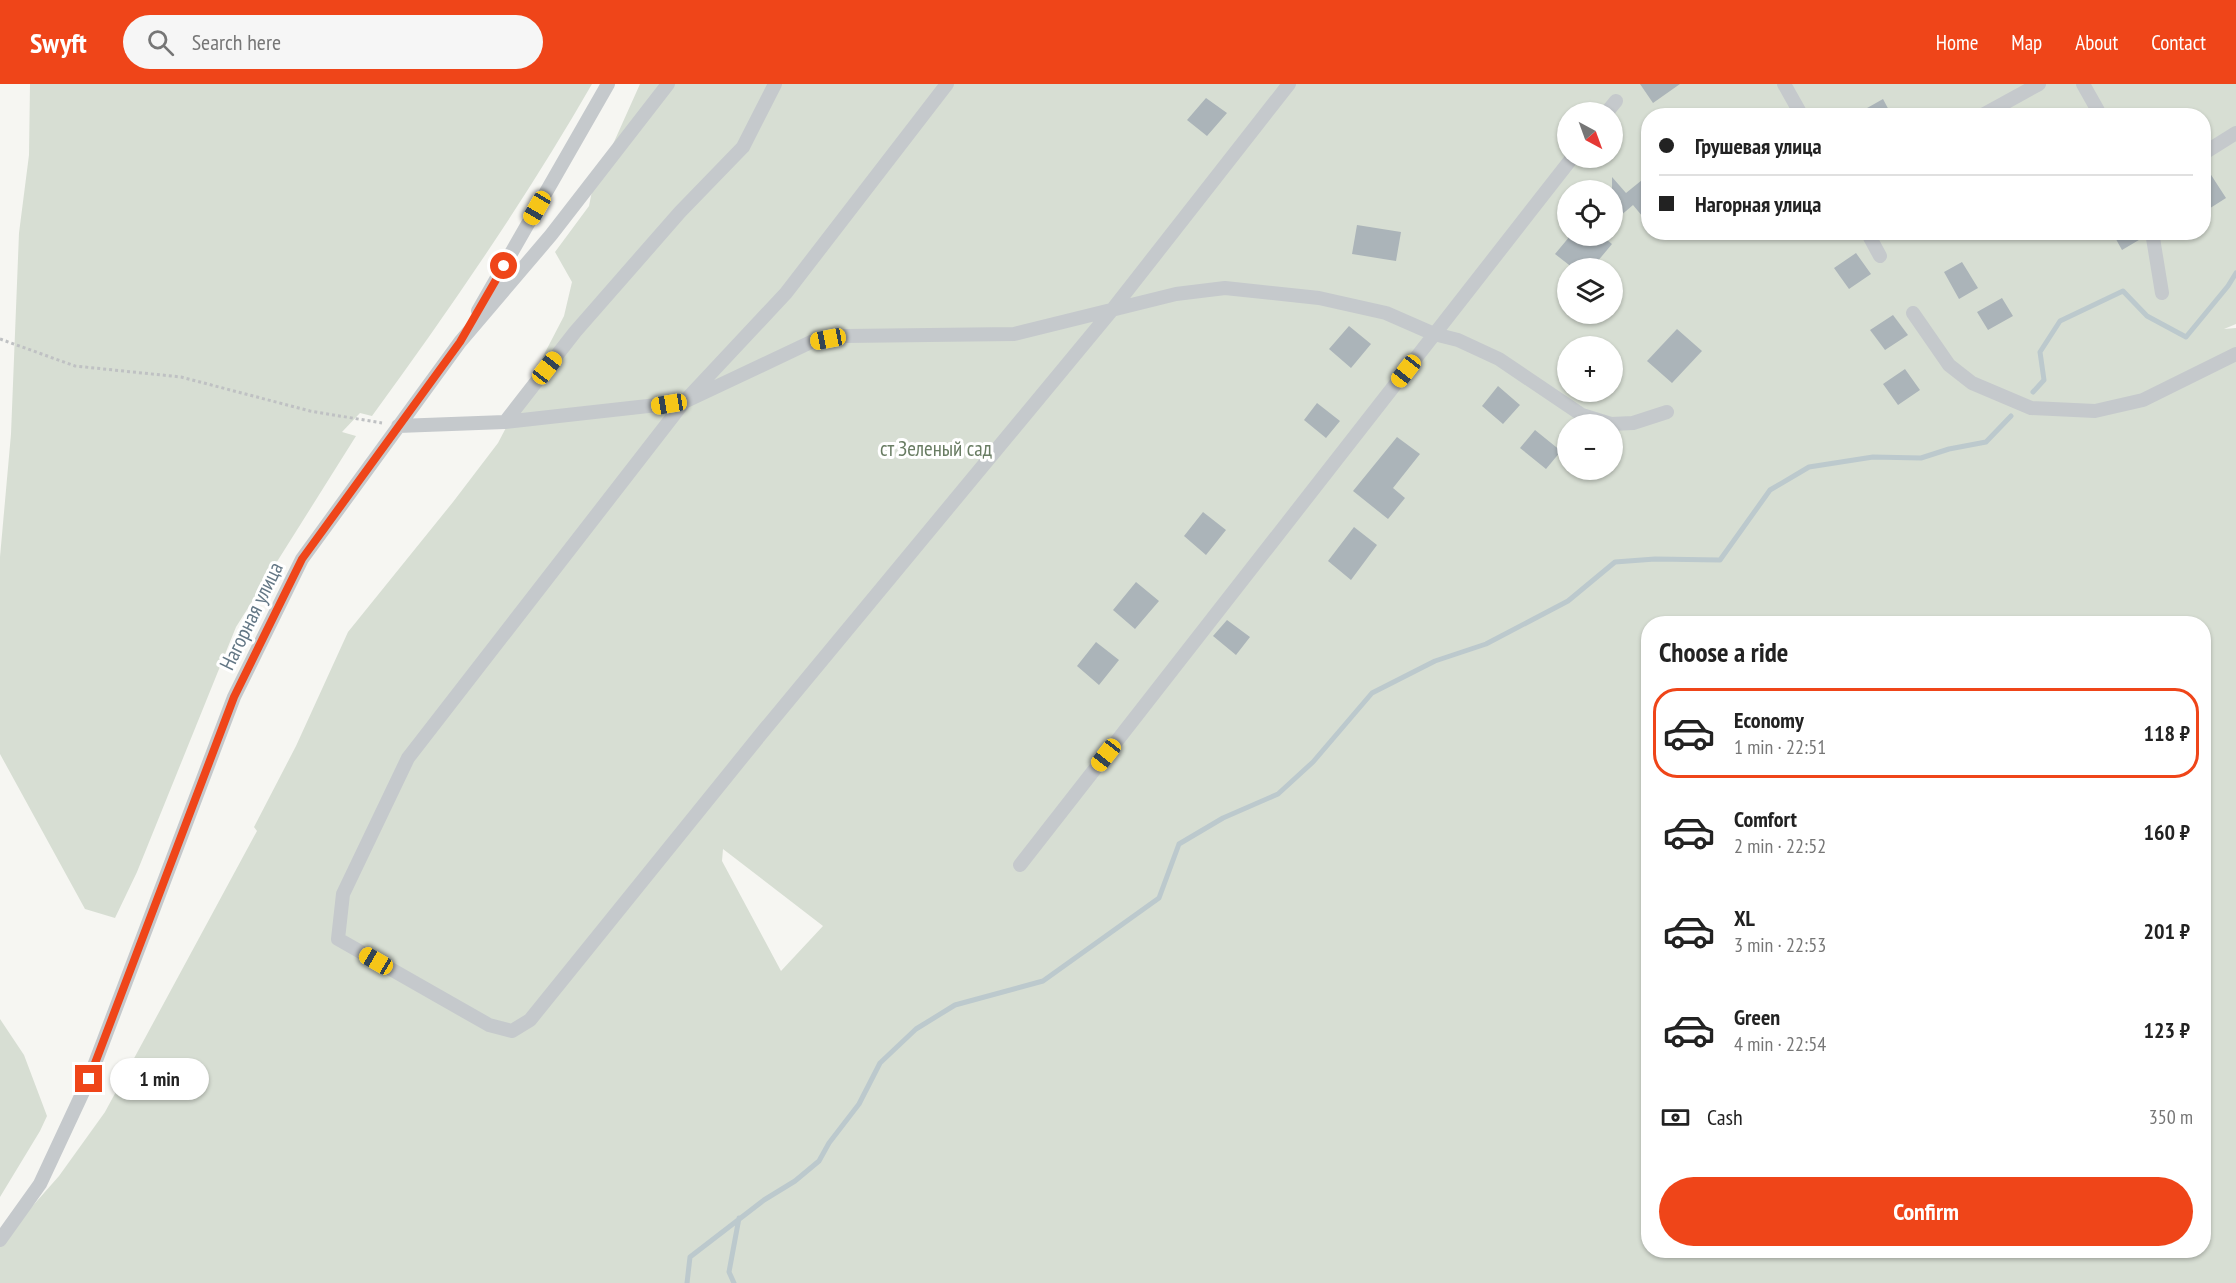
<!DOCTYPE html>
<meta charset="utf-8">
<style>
:root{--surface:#fff;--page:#f6f6f6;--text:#222;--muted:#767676;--line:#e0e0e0;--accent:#ef4519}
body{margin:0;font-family:"PT Sans Narrow",sans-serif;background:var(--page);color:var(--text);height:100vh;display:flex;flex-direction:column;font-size:22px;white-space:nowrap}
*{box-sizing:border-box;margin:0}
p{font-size:20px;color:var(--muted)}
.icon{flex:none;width:33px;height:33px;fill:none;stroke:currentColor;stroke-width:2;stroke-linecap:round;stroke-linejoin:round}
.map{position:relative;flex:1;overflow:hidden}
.panel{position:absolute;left:1641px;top:532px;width:570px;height:642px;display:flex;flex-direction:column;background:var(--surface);border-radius:24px;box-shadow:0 2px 4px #0004}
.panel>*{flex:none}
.banner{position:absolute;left:1641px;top:24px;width:570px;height:132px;border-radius:24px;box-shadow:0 2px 4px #0004;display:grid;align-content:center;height:132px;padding:0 18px;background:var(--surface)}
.needle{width:39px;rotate:139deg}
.tools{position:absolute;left:1557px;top:18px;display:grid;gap:12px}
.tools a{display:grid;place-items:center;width:66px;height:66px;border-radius:50%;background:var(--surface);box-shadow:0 2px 4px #0004;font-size:30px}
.end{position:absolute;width:27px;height:27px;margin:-14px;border:8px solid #ef4519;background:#fff;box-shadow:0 0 0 3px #fff}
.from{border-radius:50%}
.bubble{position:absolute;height:42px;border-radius:21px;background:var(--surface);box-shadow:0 2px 4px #0004;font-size:20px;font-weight:700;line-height:42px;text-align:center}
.car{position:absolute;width:18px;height:36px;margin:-18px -9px;border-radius:8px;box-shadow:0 0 4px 2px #0007;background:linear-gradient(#f5c518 24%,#345 0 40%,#f5c518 0 76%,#345 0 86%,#f5c518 0)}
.banner b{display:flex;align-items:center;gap:21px;height:57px;font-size:22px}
.banner b+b{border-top:2px solid var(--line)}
.banner i{width:15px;height:15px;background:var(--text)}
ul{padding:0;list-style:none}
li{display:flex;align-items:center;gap:18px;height:90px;margin:0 12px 9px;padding:0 6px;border:3px solid transparent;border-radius:24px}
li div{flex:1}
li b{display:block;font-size:22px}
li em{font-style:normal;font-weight:700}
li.current{border-color:var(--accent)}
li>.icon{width:54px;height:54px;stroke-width:1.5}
h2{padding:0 18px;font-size:27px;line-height:72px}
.pay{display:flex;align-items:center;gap:15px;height:66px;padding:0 18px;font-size:22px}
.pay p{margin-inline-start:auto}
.cta{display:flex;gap:12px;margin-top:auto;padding:12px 18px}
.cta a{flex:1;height:69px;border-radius:36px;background:var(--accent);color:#fff;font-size:24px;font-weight:700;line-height:69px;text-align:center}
header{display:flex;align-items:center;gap:36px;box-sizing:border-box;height:84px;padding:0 30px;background:var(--accent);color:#fff}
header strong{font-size:28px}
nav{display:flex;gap:33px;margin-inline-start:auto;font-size:21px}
.search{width:420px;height:54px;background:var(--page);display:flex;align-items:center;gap:15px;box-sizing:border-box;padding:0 21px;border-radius:33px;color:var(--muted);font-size:22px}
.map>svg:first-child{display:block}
</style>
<header>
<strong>Swyft</strong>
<div class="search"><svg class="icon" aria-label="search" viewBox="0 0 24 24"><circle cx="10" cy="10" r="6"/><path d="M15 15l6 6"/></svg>Search here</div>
<nav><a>Home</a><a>Map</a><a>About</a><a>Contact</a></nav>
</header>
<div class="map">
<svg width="2236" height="1199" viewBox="0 0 2236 1199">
<rect width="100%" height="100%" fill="#f6f6f2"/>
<path fill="#d7ded3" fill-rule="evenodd" d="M30,0h562c-66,115 -142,225 -220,332l-12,-3 -18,19 14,4 -120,191 -99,245 -22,46 -30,-9 -85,-155v-197l11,-123 8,-201 10,-78z
M640,0h1596v240l-12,5 12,-1v955h-2236v-47l29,-26 30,-34 46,-64 152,-281 -3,-4 42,-81 52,-114 105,-130 45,-59 66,-127 8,-34 -17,-30 34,-46 3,-15zM1568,28h44v46h-44zM1648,32h556v116h-556zM1568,106h44v46h-44zM1568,184h44v46h-44zM1568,262h44v46h-44zM1568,340h44v46h-44zM1648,540h556v627h-556zM723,765l100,77 -42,45 -59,-110z
M0,935l24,36 23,61 -7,15 -40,66z"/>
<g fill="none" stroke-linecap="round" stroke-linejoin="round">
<path stroke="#bcc9cd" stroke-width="5" d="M2033,308l11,-12 -4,-28 20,-31 63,-30 24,25 39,21 42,-51 8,-13
M687,1199l3,-26 74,-57 31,-19 24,-20 10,-18 30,-39 21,-41 36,-34 39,-24 88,-24 116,-83 20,-54 44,-26 55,-24 35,-32 59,-69 63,-32 51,-17 82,-43 47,-39 40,-3 65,1 50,-70 39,-23 64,-10 48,1 28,-9 37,-7 25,-26
M734,1199l-5,-11 10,-54"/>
</g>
<path fill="#abb4b9" d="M1640,0h40l-27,19z
M1206,14l21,15 -20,23 -20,-16z
M1883,15l9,17h-39z
M2204,80l22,34 -22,14z
M1612,93l14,16 16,-13 6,8v35l-15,-18 -14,12 -7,-8z
M1357,141l44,7 -5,29 -44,-7z
M2112,148h31l1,5 -22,13z
M1570,152h32l10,8 -20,24h-19l-18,-14z
M1856,169l15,21 -22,15 -15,-21z
M1962,178l16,26 -19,11 -15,-27z
M2002,214l11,18 -25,14 -11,-18z
M1893,231l15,20 -23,15 -15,-20z
M1349,242l22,18 -20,24 -22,-19z
M1677,245l25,22 -30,32 -25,-22z
M1905,285l15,21 -22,15 -15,-21z
M1498,302l22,19 -17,19 -21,-18z
M1317,319l23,18 -14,17 -22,-18z
M1535,346l26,21 -15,18 -26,-21z
M1397,353l23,17 -27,34 12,10 -17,21 -35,-28z
M1203,428l23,18 -20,25 -22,-19z
M1354,443l23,18 -26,35 -23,-19z
M1136,498l23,19 -24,28 -22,-19z
M1227,536l23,17 -14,18 -23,-19z
M1096,558l23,18 -20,25 -22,-19z"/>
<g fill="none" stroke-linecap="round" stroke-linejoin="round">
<path stroke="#bfc1c3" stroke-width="3" stroke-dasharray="3 3" stroke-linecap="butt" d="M0,255l75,27 106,11 129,34 72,12"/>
<path stroke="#c5c9cc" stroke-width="14" d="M947,0l-161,209 -102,109 -276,356 -65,136 -5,45 151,86 23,6 18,-11 235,-291 347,-419 177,-226
M1784,0l18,32
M2083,0l18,32
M1607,28l9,-11
M1981,32l58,-32
M2204,69l32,-20
M1867,148l13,24
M2152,148l10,61
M478,227l130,-227
M1913,229l36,52 23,18 59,25 64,3 48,-11 93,-46
M505,338l70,-90 105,-120 63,-65 32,-63
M398,342l107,-4 179,-20 127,-60 34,-6 169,-2 162,-40 49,-6 94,10 67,15 48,21 24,6 41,19 83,56 29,9 22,-1 34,-11
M1020,781l552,-707
M0,1156l40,-56 49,-105 145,-382 68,-138 158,-217 91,-107 117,-151"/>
</g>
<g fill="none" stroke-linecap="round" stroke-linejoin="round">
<path stroke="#ef4519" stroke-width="8" d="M89,995l145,-382 68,-138 158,-217 44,-76"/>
</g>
<g text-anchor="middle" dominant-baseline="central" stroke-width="6" stroke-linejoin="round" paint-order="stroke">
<g font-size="21" fill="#687c62" stroke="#fff">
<text x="936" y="364">ст Зеленый сад</text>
</g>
<g font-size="21" fill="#637785" stroke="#fff">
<text transform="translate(251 532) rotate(-64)">Нагорная улица</text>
</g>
</g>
</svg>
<div class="tools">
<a><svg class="needle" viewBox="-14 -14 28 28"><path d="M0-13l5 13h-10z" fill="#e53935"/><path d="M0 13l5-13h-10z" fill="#767676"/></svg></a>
<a><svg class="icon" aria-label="locate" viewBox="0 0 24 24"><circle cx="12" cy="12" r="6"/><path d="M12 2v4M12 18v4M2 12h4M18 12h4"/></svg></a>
<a><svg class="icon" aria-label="layers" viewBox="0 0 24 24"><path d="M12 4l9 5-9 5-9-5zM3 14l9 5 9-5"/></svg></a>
<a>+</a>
<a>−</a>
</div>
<i class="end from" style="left:504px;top:182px"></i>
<i class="end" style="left:89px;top:995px"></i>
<div class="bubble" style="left:110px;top:974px;width:99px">1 min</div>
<i class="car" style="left:537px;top:124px;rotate:210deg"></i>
<i class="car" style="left:828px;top:255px;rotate:259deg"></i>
<i class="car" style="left:547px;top:284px;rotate:38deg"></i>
<i class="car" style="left:1406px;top:287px;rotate:218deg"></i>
<i class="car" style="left:669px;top:320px;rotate:261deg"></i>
<i class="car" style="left:1106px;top:671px;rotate:218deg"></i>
<i class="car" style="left:376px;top:877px;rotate:300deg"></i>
<div class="banner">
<b><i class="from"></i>Грушевая улица</b>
<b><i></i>Нагорная улица</b>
</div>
<section class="panel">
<h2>Choose a ride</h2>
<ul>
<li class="current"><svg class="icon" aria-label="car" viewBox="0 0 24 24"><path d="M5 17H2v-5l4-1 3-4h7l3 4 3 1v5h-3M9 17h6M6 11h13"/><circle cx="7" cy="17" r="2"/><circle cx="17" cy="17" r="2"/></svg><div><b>Economy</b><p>1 min · 22:51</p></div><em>118 ₽</em></li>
<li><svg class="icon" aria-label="car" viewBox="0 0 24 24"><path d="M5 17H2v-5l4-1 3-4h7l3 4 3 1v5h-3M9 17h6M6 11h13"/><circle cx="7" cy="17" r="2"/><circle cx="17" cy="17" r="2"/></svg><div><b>Comfort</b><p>2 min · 22:52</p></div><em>160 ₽</em></li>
<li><svg class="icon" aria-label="car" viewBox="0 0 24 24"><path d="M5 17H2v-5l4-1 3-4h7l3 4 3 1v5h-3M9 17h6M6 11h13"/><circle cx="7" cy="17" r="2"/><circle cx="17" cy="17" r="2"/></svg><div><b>XL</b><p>3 min · 22:53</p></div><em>201 ₽</em></li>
<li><svg class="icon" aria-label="car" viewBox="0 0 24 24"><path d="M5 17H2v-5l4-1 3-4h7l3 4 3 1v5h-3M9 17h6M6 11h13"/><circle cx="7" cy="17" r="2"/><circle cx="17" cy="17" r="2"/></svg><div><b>Green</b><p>4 min · 22:54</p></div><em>123 ₽</em></li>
</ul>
<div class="pay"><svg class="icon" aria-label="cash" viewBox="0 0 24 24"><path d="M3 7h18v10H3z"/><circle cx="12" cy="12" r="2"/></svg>Cash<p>350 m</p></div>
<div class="cta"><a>Confirm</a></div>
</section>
</div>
